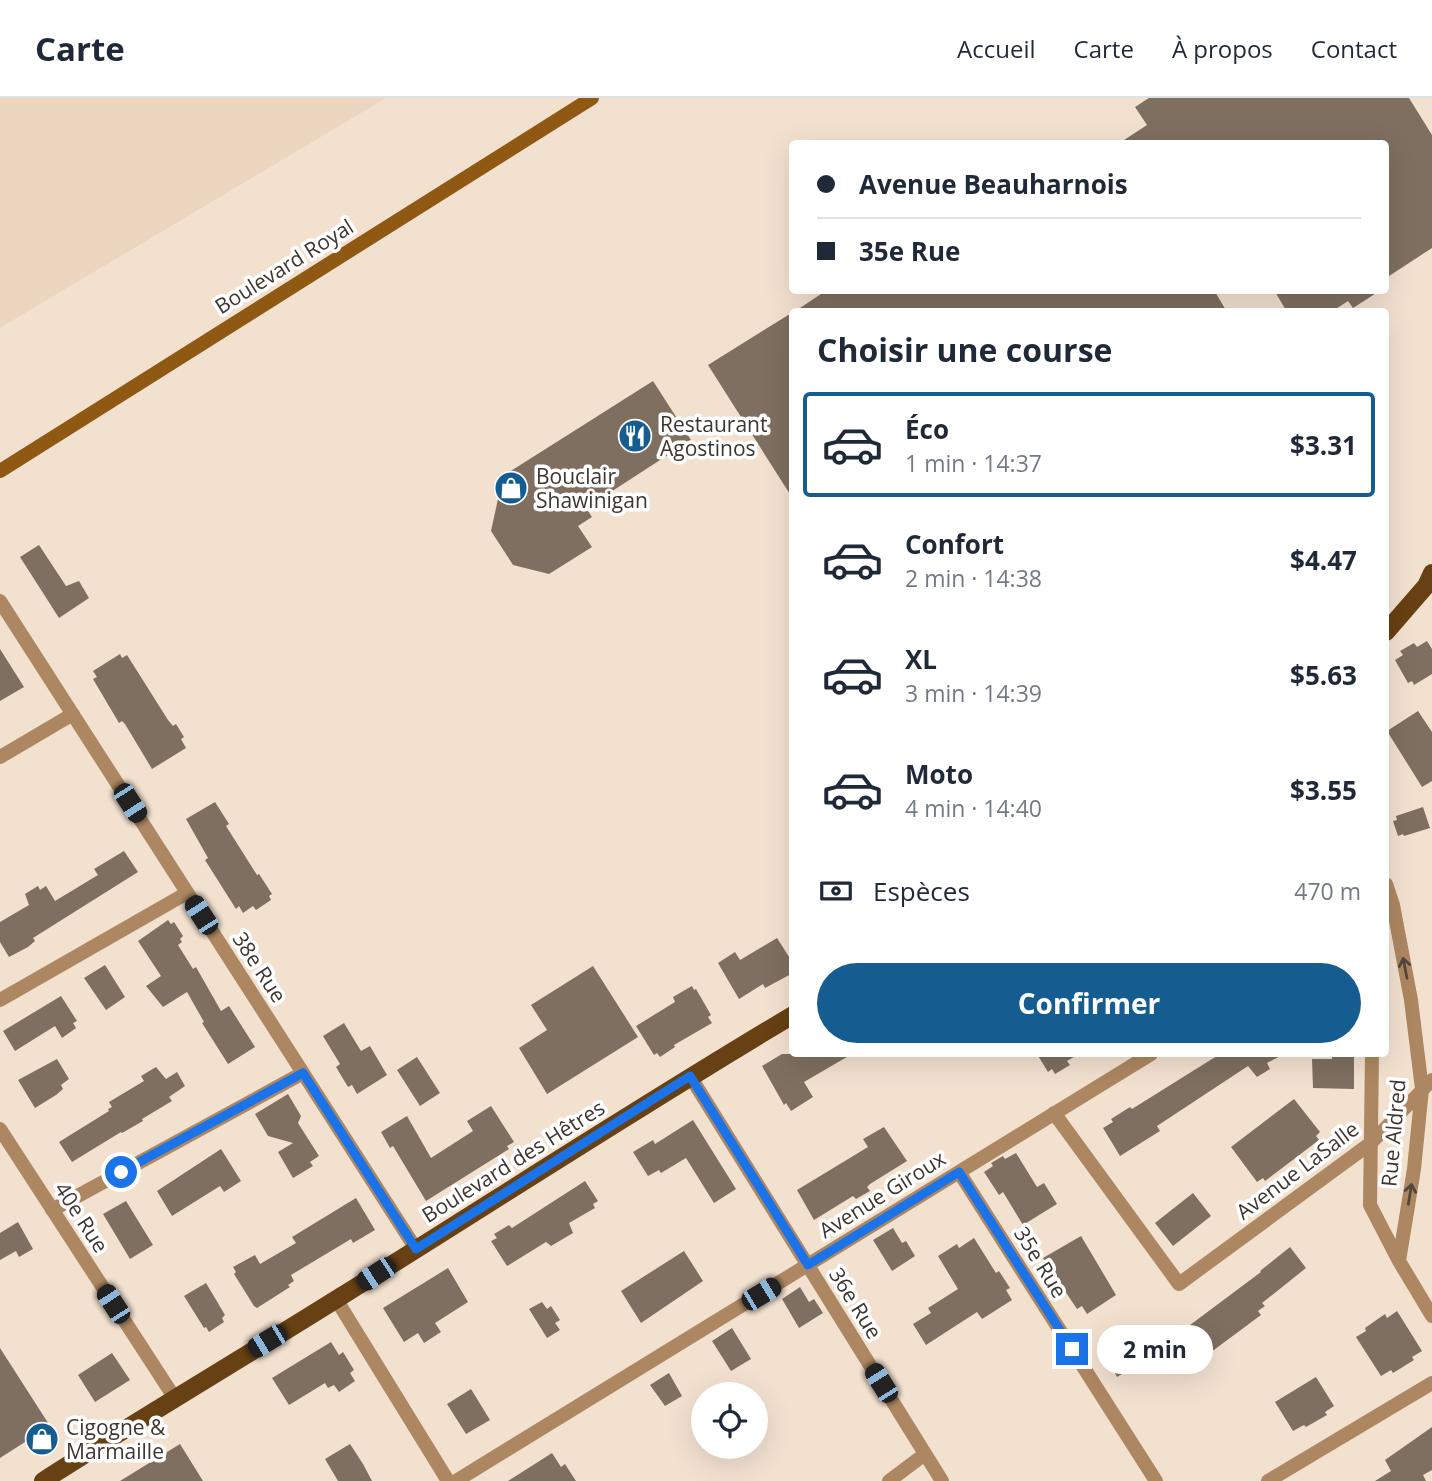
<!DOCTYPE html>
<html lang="fr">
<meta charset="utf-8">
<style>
:root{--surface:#fff;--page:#f6f6f7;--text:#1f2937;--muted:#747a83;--line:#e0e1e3;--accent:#155c90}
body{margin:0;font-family:"Open Sans",sans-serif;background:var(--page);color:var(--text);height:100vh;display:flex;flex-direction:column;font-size:26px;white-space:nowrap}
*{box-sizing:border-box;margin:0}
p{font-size:23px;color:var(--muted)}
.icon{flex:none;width:38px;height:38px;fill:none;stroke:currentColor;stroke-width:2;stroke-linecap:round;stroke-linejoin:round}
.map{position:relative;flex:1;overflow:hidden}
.drawer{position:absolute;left:789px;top:210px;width:600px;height:749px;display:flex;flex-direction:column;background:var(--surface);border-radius:7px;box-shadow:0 7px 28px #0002}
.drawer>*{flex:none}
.banner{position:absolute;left:789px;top:42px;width:600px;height:154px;border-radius:7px;box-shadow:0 7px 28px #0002;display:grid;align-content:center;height:154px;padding:0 28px;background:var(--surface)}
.fabs{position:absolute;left:691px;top:1284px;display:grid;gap:14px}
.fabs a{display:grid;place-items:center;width:77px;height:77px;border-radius:50%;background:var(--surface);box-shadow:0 7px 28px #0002;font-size:35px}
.end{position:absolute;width:32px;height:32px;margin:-16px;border:9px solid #1a73e8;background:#fff;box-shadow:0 0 0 4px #fff}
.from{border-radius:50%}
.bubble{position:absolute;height:49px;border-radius:24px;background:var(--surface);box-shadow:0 7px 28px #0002;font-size:23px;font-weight:700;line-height:49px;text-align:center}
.car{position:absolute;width:21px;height:42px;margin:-21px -10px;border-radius:9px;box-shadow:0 0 5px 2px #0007;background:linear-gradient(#222 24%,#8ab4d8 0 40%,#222 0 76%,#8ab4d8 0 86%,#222 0)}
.banner b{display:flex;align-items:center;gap:24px;height:66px;font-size:26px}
.banner b+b{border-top:2px solid var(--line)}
.banner i{width:18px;height:18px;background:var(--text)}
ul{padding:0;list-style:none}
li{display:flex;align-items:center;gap:21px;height:105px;margin:0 14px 10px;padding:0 14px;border:4px solid transparent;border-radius:7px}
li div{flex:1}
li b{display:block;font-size:26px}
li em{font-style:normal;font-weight:700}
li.current{border-color:var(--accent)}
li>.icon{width:63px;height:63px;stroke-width:1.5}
h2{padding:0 28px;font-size:32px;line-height:84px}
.pay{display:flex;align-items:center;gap:18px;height:77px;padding:0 28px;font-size:26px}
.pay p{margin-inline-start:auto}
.cta{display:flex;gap:14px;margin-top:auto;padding:14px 28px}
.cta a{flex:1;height:80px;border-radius:42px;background:var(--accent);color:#fff;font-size:28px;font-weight:700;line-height:80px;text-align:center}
header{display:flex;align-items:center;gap:42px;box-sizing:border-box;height:98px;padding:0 35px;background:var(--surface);border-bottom:2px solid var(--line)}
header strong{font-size:33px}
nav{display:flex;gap:38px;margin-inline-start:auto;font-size:24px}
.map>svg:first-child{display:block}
</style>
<header>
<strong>Carte</strong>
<nav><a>Accueil</a><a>Carte</a><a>À propos</a><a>Contact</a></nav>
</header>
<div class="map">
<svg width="1432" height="1383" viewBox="0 0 1432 1383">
<rect width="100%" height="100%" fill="#f3e1d0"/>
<path fill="#ecd6bf" d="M0,0h386l-386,230z"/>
<path fill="#7e6f60" d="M1149,0h260l23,37v113l-46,30v-134h-268l29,-19 -12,-18z
M827,192h387l13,22h-433z
M1274,192h107l-28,18 -5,-7 -17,11h-44z
M793,214v187l-85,-134z
M653,283l38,59 -105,68 6,9 -14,9 14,21 -43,27 -36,-9 -22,-34 12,-55z
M39,447l27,41 13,-5 10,17 -30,20 -39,-61z
M1427,543l5,8v25l-18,11 -2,-4 -4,2 -13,-23 8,-5 -3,-4 14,-8 3,4z
M0,551l24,38 -24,14z
M120,556l2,4 5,-3 41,65 5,6 3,-2 8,13 -3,2 5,9 -34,21 -27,-45 -3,-3 -3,2 -26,-44 4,-2 -4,-6z
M1418,613l14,21v49l-10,6 -35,-56z
M215,704l14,22 -3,2 31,49 2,-1 13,20 -3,2 2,4 -15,10 -3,-4 -10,7 -4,-7 -3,3 -31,-49 3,-2 -22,-39z
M1423,709l7,21 -26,8 -1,-2 -5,2 -5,-15 4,-1 -1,-4z
M124,753l14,21 -105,66 2,3 -7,6 -19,10 -9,-15v-20l29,-17 -4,-11 13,-8 2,4 6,-4 9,15 43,-26 -4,-6z
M168,822l3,4 3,-2 9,14 -3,3 2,3 -4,3 15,24 3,-2 25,44 8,-5 26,41 -27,17 -26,-41 2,-1 -17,-30 -24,15 -17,-21 15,-10 -23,-35z
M777,840l16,25v10l-28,15 -2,-4 -24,15 -21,-36 17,-11 5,8z
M105,867l20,32 -19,13 -22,-32z
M593,868l45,71 -91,57 -28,-46 28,-18 -16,-25z
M692,888l2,4 2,-1 15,26 -3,2 4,6 -38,22 1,2 -15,10 -3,-4 -3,2 -18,-29 39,-24 -2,-5z
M61,898l16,25 -4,2 3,5 -14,10 -7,-12 -40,25 -12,-20z
M344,925l17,28 9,-5 17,29 -30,19 -5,-9 -4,2 -12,-20 4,-3 -17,-28z
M782,956h70l-48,28 9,15 -22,14 -5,-8 -2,2 -22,-39z
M1037,956h42l-12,7 3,4 -15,9 -3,-5 -4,3z
M1220,956h64l-17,9 3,6 -13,8 -9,-11 -91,60 3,5 -40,25 -17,-28 10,-6 -2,-3 19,-12 2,2z
M1332,956h22v35l-41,-1 -1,-29h20z
M417,959l23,36 -20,13 -23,-36z
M57,961l12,20 -8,6 2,4 -7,6 -21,13 -17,-28z
M156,969l10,12 11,-7 8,14 -16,11 3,4 -30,18 1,2 -21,12 -1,-1 -49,30 -13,-20 50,-31 -1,-2 4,-2 -3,-5 35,-21 -3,-5z
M288,996l13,22 -3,7 21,33 -9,6 3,4 -20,12 -15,-26 15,-9 -25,-7 -13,-22z
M1294,1001l26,33 -4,4 3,4 -54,41 -2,-3 -6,4 -26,-35z
M491,1008l23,36 -7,4 2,3 -83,52 -33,-55 -3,2 -9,-16 26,-16 24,42 42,-27 -6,-10z
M693,1022l43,69 -22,14 -28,-45 -25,15 -2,-3 -11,6 -15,-24 20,-12 2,4z
M884,1029l23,34 -37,23 -3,3 3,4 -14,8 -3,-3 -39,24 -17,-30 71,-43 -5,-8z
M221,1051l20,32 -17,11 -4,-6 -48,30 -15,-25z
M1016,1055l21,34 7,-4 13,21 -34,21 -20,-33 -4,3 -15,-23 9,-6 -2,-3 12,-7 2,3z
M585,1083l13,20 -5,3 2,4 -26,15 4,10 -22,13 -5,-4 -39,24 -16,-25 6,-3 -3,-4 15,-9 3,3z
M1193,1095l18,23 -38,30 -18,-23z
M356,1100l19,32 -22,13 -2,-4 -60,36 3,6 -6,4 2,2 -33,21 -3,-2 -20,-32 2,-2 -3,-5 22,-12 5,9 36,-21 -4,-6z
M126,1103l27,44 -23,14 -27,-45z
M18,1124l15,27 -14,8 -3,-6 -16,9v-27z
M893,1130l9,15 4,-2 9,15 -23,15 -19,-31z
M1081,1138l35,59 -29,19 -5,-8 -5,3 -34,-51z
M974,1140l22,35 3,-2 11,17 -4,2 6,10 -30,19 -5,-7 -51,33 -13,-21 18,-11 -3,-5 30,-19 -20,-33 19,-12 2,4z
M1290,1149l16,21 -44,35 3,3 -7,5 3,4 -58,43 -21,-27 79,-59 -1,-1z
M684,1153l19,30 -62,42 -20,-32z
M448,1170l20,34 -33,21 6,9 -17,11 -6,-10 -14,9 -21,-34z
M206,1185l19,32 -3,3 2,4 -15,10 -3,-5 -2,1 -20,-32z
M800,1189l9,15 5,-3 9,14 -24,15 -17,-29z
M542,1204l5,7 4,-3 9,14 -5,3 5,7 -13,8 -18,-29z
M1397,1213l25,40 -10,6 2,3 -21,13 -2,-3 -10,6 -25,-39 10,-6 -1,-3 20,-14 2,4z
M732,1230l19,31 -20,12 -19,-30z
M1130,1239l14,24 -27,16 -14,-25z
M331,1244l8,13 4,-3 11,18 -4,3 5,8 -16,11 -5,-7 -6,3 -3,-5 -36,22 -17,-27z
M0,1250l50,78 -50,32z
M112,1255l18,27 -35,22 -17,-27z
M669,1275l13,23 -17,10 -15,-21z
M1316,1279l18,29 -9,6 2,3 -21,12 -2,-2 -11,6 -18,-29z
M471,1291l19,31 -24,14 -19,-30z
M1432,1329v43l-9,5 3,6h-51l16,-10 -6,-11z
M180,1346l23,37h-83z
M350,1346l13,20 9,17h-34l-13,-22z
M552,1355l9,14 4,-3 11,17h-68z"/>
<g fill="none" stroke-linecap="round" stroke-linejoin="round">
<path stroke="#ad8761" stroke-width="14" d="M0,503l416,648
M0,659l73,-43
M1386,786l7,21 18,95 11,89 -8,80 -15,92
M0,902l187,-107
M1372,956l-2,151 29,56 33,55
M690,978l252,405
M1054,1015l125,171 192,-141 61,-63
M0,1031l174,268
M959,1074l197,309
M52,1112l251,-137
M336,1201l112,182
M456,1383l695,-427
M889,1383l36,-27
M1268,1383l164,-98"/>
<path stroke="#8f5813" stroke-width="14" d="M0,373l592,-373"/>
<path stroke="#674013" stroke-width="18" d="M1386,534l40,-46 6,-13
M43,1383c98,-63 198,-122 297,-184 151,-94 300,-191 453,-282"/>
</g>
<defs><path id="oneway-shaft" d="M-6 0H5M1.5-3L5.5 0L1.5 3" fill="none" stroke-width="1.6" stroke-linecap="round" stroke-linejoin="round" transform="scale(1.75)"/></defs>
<g stroke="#53463a">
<use href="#oneway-shaft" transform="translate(1405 870) rotate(-101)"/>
<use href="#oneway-shaft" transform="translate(1410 1096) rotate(-81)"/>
</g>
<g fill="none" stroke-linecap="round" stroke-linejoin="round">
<path stroke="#1a73e8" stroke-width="9" d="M121,1074l182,-99 113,176 274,-173 118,189 151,-93 113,177"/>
</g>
<defs>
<symbol id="restaurant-disc" viewBox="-11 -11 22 22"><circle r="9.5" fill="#155c90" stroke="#fff"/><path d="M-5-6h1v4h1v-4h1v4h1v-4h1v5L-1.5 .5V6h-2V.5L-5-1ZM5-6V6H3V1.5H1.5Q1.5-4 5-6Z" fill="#fff"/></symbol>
<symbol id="shop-disc" viewBox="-11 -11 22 22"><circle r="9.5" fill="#155c90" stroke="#fff"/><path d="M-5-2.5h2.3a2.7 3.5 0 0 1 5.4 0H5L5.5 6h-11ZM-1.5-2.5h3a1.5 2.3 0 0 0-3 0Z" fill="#fff"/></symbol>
</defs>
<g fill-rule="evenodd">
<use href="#restaurant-disc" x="616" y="319" width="38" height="38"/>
<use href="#shop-disc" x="492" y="371" width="38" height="38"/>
<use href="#shop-disc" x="23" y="1322" width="38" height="38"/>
</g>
<g text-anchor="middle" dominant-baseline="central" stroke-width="7" stroke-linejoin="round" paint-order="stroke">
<g font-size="21" fill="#3d3630" stroke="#fff">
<text transform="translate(284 168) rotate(-32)">Boulevard Royal</text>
<text transform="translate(260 869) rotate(57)">38e Rue</text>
<text transform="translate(1393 1035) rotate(-85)">Rue Aldred</text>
<text transform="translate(513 1063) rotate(-32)">Boulevard des Hêtres</text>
<text transform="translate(1297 1072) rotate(-37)">Avenue LaSalle</text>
<text transform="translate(882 1096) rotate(-32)">Avenue Giroux</text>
<text transform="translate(82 1119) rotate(57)">40e Rue</text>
<text transform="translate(1041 1164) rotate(58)">35e Rue</text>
<text transform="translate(856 1205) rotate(58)">36e Rue</text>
</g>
<g font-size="21" fill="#3d3630" stroke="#fff" text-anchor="start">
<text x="660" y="326">Restaurant<tspan x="660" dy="24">Agostinos</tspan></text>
<text x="536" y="378">Bouclair<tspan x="536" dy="24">Shawinigan</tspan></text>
<text x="66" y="1329">Cigogne &amp;<tspan x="66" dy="24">Marmaille</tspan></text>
</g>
</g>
</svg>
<div class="fabs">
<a><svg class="icon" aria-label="locate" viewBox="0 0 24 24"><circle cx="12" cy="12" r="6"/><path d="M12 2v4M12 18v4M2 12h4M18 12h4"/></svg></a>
</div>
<i class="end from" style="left:121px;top:1074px"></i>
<i class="end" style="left:1072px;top:1251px"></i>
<div class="bubble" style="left:1097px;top:1227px;width:116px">2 min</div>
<i class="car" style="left:130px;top:705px;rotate:147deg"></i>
<i class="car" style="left:201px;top:817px;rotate:327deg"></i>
<i class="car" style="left:376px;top:1176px;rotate:237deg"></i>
<i class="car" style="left:761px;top:1196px;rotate:59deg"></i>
<i class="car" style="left:113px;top:1206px;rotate:327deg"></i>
<i class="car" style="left:267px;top:1243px;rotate:239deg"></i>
<i class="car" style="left:881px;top:1285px;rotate:328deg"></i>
<div class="banner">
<b><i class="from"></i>Avenue Beauharnois</b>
<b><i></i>35e Rue</b>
</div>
<section class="drawer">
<h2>Choisir une course</h2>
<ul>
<li class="current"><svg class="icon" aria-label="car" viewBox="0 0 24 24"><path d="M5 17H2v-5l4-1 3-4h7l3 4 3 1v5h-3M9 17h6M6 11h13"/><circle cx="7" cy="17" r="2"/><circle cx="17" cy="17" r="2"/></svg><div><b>Éco</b><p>1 min · 14:37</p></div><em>$3.31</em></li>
<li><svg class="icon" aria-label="car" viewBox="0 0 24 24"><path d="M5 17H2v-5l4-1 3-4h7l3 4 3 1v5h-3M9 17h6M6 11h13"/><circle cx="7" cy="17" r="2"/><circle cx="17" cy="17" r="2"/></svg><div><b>Confort</b><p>2 min · 14:38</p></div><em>$4.47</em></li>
<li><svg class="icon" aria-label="car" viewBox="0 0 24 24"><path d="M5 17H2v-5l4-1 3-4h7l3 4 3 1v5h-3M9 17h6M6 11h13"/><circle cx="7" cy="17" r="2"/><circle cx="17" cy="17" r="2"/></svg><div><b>XL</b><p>3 min · 14:39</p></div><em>$5.63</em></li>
<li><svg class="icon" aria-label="car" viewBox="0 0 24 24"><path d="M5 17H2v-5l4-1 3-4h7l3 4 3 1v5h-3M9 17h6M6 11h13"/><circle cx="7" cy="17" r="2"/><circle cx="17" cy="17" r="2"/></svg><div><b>Moto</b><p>4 min · 14:40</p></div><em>$3.55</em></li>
</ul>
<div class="pay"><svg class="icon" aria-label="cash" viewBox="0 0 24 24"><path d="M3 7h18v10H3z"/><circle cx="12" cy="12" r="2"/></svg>Espèces<p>470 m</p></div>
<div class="cta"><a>Confirmer</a></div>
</section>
</div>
